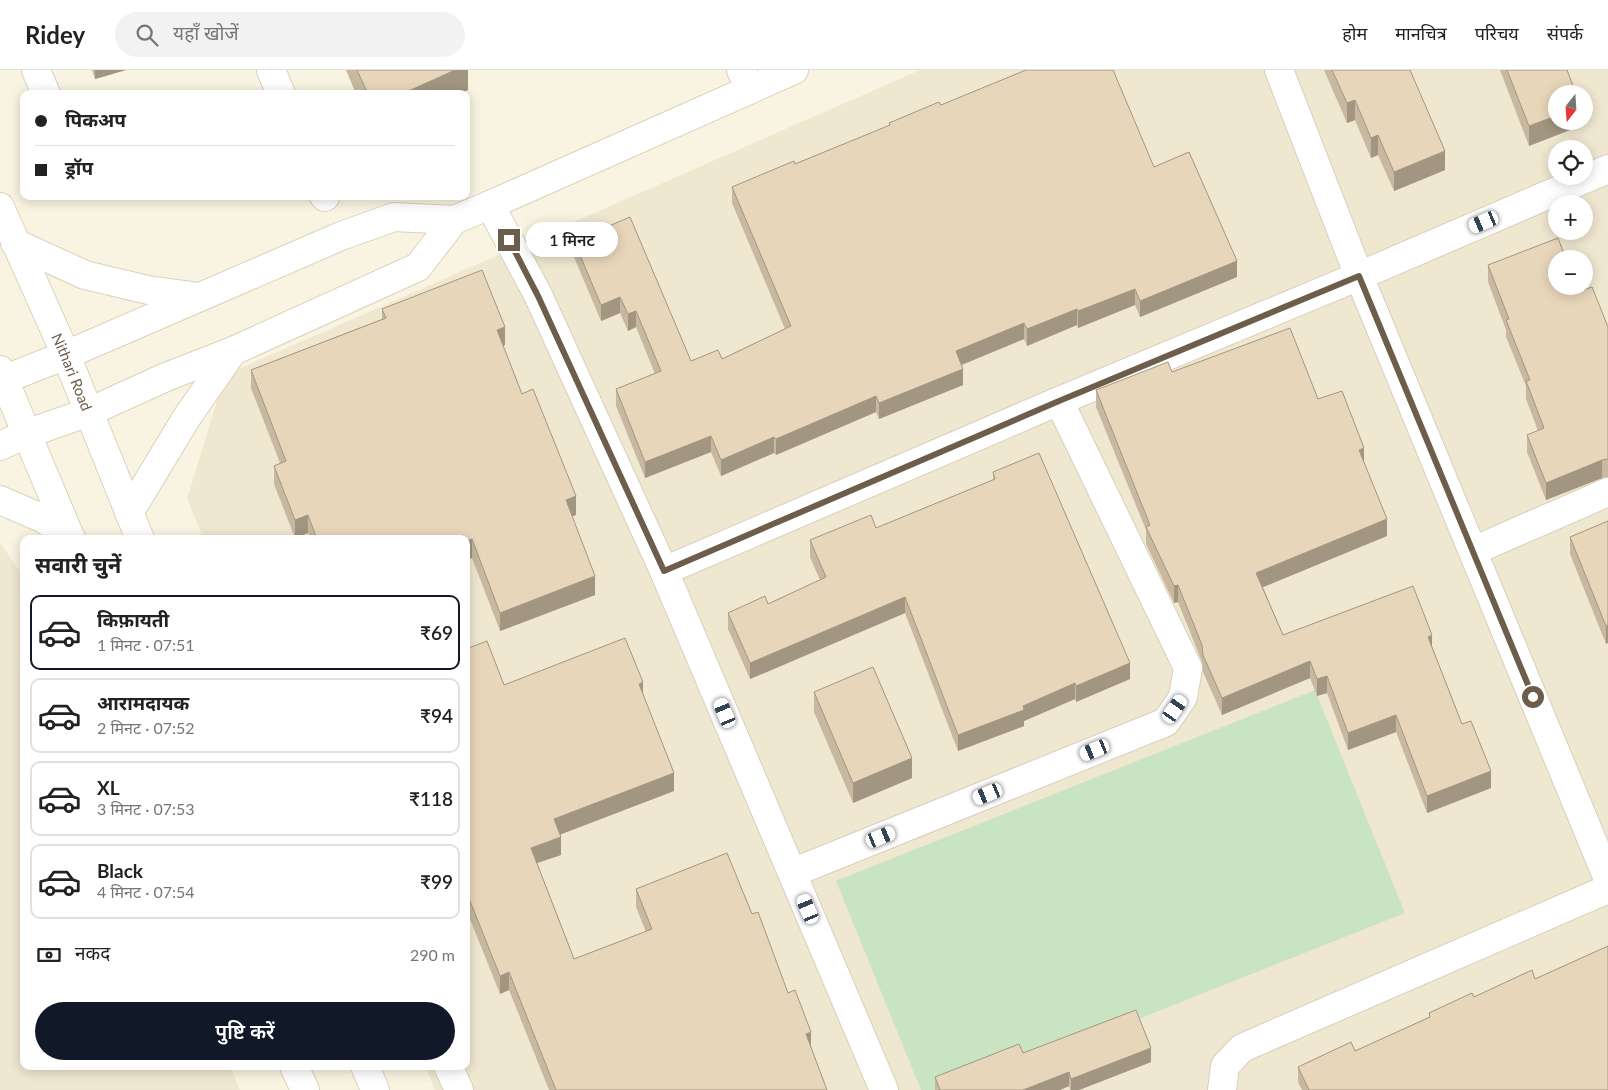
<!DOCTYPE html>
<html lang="hi">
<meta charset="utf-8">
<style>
:root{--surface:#fff;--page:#f2f2f2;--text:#222;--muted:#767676;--line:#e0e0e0;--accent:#111827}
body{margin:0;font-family:Lato,"Noto Sans Devanagari",sans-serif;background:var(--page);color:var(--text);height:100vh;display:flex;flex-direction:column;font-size:19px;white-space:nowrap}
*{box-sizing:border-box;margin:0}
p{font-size:16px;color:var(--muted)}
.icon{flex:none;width:28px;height:28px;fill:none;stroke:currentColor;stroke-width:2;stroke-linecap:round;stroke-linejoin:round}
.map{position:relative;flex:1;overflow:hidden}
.side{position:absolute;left:20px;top:465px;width:450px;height:535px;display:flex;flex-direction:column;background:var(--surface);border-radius:10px;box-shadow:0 2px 12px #0003}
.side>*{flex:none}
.hud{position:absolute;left:20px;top:20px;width:450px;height:110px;border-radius:10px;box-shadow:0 2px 12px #0003;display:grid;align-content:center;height:110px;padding:0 15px;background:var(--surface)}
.needle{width:32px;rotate:197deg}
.buttons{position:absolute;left:1548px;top:15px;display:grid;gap:10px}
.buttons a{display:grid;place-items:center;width:45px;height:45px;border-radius:50%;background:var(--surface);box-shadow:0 2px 12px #0003;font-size:25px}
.end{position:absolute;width:22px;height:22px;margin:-11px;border:6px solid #6d5d4b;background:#fff;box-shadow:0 0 0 2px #fff}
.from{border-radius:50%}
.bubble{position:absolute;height:35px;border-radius:18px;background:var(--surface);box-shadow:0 2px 12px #0003;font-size:16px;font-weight:600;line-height:35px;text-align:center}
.car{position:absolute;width:15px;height:30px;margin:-15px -8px;border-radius:6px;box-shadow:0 0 4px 1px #0007;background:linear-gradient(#fff 24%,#345 0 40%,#fff 0 76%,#345 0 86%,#fff 0)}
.hud b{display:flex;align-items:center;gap:18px;height:48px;font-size:19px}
.hud b+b{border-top:1px solid var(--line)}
.hud i{width:12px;height:12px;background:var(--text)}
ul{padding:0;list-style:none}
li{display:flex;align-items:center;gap:15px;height:75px;margin:0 10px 8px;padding:0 5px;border:2px solid var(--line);border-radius:10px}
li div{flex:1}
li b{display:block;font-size:19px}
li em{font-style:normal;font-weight:600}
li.selected{border-color:var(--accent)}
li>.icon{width:45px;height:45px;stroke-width:1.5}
h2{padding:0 15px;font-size:22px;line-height:60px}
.pay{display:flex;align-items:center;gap:12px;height:55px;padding:0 15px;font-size:19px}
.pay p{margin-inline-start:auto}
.cta{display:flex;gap:10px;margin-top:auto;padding:10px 15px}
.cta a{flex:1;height:58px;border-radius:30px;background:var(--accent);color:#fff;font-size:20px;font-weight:600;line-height:58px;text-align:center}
header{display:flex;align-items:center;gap:30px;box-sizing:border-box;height:70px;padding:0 25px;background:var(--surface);border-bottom:1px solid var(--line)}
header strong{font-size:24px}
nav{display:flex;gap:28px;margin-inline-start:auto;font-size:18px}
.search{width:350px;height:45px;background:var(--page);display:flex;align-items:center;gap:12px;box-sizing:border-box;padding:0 18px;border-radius:28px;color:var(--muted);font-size:19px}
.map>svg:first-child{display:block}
</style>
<header>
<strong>Ridey</strong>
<div class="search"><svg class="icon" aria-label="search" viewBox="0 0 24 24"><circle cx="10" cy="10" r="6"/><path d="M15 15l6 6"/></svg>यहाँ खोजें</div>
<nav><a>होम</a><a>मानचित्र</a><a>परिचय</a><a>संपर्क</a></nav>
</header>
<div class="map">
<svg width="1608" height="1020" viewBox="0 0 1608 1020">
<rect width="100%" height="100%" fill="#f9f4e1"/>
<path fill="#f0e7d0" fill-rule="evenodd" d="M920,0h688v1020h-1173l-10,-24h41v-527h-262l-17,-40 38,-124zM1556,24h28v27h-28zM1556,79h28v27h-28zM1556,134h28v27h-28zM1556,189h28v27h-28z
M0,473l24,34v489h206l10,24h-240z"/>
<path fill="#c9e4c2" d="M1315,620l90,223 -445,177h-39l-85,-209z"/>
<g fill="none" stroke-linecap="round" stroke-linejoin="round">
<defs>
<path id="street" d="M36,0l10,24
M271,0l10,24
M741,0l9,19
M1279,0l80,206 249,603
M324,126l1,1
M490,135l48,90 126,276 220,519
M1473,481l135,-59
M664,501l395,-170 300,-125 249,-107
M792,803l374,-151 17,-25 5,-29 -129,-267
M448,996l11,24
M1222,1020l3,-24 17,-18 366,-159"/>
<g id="secondary">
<path id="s1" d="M0,137l66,148 74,184"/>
<path d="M15,173l70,32 63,15 51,7"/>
<path d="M0,300l71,169"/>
<path d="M0,311l66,-26 275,-119 53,-19 60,3 36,-15 304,-135"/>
<path d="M0,376l26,-12 63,-22 77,-35 67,-26 185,-84 36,-47"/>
<path d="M0,430l44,19 27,19"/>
<path d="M129,443l58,-96 46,-66"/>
<path d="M294,996l11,24"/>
<path d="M365,996l10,24"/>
</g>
</defs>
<use href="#street" stroke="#d9cfbc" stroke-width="30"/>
<use href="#secondary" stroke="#ddd1ba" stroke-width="30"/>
<use href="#street" stroke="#fff" stroke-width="28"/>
<use href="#secondary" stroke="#fff" stroke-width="28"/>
</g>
<path fill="#c8b8a0" d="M92,0h34l-31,9z
M346,0h122v20l-9,4h-103z
M1324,0h86l35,100 -51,21 -16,-36 -7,3 -16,-38 -8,3z
M1500,0h67l13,51v5l-51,20z
M941,35l213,62 83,110 -97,40 -5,-12 -57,23 -1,-3 -50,21 -3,-7 -62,26 1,20 -84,34 -3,-7 -100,43 -2,-2 -53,23 -10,-24 -66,26 -29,-72v-17l39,-15 -19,-47 -8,4 -8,-18 -19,8 -27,-64v-16l117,120 31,-2 63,-30 -53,-126v-16l63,-23 94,-38v-3z
M1488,195l90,27 30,35v150l-6,1 -56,22 -19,-48v-17l11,-4 -12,-32v-13l-20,-49v-7l-18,-48z
M382,239l123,36 -2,1 19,48 54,121 -4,1 23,79 -95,36 -28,-73 -6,2v-21h-156l-2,-6 -13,5 -21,-54v-18l6,-3 -29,-75v-18l131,-51z
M1172,302l146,27 46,64 23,73 -124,51 20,48 149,12 30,77 29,64 -64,25 -31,-81 -48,18 -21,-57 -10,3 -7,-18 -88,37 -19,-43 -1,-10 -24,-60 -4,1 -28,-59v-14l-50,-123v-17z
M993,402l137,207 -54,23 -1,-3 -51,22v5l-66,25 -53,-138 -155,66 -22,-50v-16l40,-9 52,-24 -10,-23v-17l66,-12 117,-48z
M1608,451l-2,123 -36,-90v-17z
M466,579l38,36 139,9 31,97 -114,43 1,21 -24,8 37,96 72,-27 -10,-25v-18l116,25 36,79 23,56 16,41h-278l-40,-100 -9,4 -34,-85z
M814,622l98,86 -59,25 -39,-91z
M1608,867v153h-306l-4,-8v-15l57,-16 74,-34v-4l45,-16 61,-18 73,-33z
M1023,983l128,9 -72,28h-9l-1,-4 -9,4h-125v-13z"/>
<path fill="#a29682" d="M95,0h31l-31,9z
M455,0h13v20l-9,4h-57z
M1355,30v20l-8,3v-20z
M1556,46v5h24v5l-51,20v-20z
M1378,65v20l-7,3v-20z
M1445,81v19l-51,21v-19z
M1237,191v16l-97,40v-16z
M1135,219v16l-57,23v-17z
M620,227v16l-19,8v-16z
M1077,239v16l-50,21v-17z
M636,241v16l-8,4v-17z
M1024,253v16l-68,28v-16z
M505,257v18l-8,3v-18z
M963,299v16l-84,34v-16z
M876,326v16l-100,43v-16z
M711,366v16l-66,26v-16z
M774,367v16l-53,23v-16z
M1364,378v17l-5,-15z
M1602,390v18l-56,22v-17z
M576,426v19l-10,4v-19z
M308,445v18l-13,5v-18z
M1387,449v17l-131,54v-17z
M472,469v19l-6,2v-19z
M595,506v19l-95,36v-18z
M1178,515v17l-4,1v-17z
M905,527v16l-155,66v-16z
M1608,555v18l-2,1v-18z
M1432,565v18l-4,-16z
M1310,591v17l-88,37v-17z
M1130,593v16l-54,23v-16z
M1327,606v17l-10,3v-17z
M643,612v18l-4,-16z
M1075,613v16l-51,22v5l-66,25v-16z
M1396,645v17l-48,18v-17z
M912,688v20l-59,25v-20z
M1491,701v17l-64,25v-17z
M674,703v18l-120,46v-18z
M561,767v18l-30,10v-17z
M509,902v18l-9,4v-18z
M811,962v18l-5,-16z
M1151,978v14l-72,28h-8v-11z
M1069,1002v14l-9,4h-37z"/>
<path fill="#e8d6ba" stroke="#a29682" d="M357,0h98l-53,24h-34z
M1026,0h87l41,97 35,-15 48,109 -97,40 -5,-12 -57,22 -1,-2 -50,20 -3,-6 -68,28 7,18 -84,34 -3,-7 -100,43 -2,-2 -53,23 -10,-24 -66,26 -29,-73 45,-18 -25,-60 -8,3 -8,-17 -19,8 -27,-64 56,-24 61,144 27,-11 4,9 69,-33 -59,-139 62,-26 1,3 95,-39 -1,-2 50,-21 2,3z
M1332,0h78l35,81 -51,21 -16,-37 -7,3 -16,-38 -8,3z
M1507,0h60l9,24h-20v22l-27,10z
M1558,168l8,21h-10v27h20l2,6 14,-5 16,40v132l-6,1 -56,23 -19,-48 17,-7 -18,-47 4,-1 -24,-60 3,-1 -21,-54z
M482,200l23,57 -8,3 25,64 11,-5 43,107 -10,4 29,76 -95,37 -28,-74 -6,2v-2h-149l-9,-24 -13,5 -21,-54 12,-5 -35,-91 135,-52 -4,-9z
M1290,258l28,71 24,-8 22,57 -5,2 28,69 -131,54 27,62 130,-49 19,49 -4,2 34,87 9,-3 20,50 -64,25 -31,-81 -48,18 -21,-57 -10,3 -7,-18 -88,37 -19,-43 -1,-10 -24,-60 -4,1 -28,-59 4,-2 -54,-135 72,-28 4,10z
M1039,383l91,210 -54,23 -1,-3 -52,23 1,4 -66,25 -53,-138 -155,66 -22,-50 37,-17 3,8 58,-27 -16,-37 61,-25 5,13 119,-49 -2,-7z
M1608,451v104l-2,1 -36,-89z
M625,568l18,44 -4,2 35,89 -120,46 7,18 -30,11 43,111 78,-30 -16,-40 91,-36 25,61 6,-2 30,81 7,-3 16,42 -5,2 21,56h-271l-47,-118 -9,4 -34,-85v-242l21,-8 17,44z
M873,597l39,91 -59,25 -39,-91z
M1608,876v144h-299l-11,-23 53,-25 4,9 75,-34 -1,-4 43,-20 2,4 58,-27 3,9z
M1136,940l15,38 -80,31 -2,-7 -46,18h-83l-5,-13 84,-33 4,9z"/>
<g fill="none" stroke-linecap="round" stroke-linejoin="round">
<path stroke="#6d5d4b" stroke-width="6" d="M509,170l29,56 126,275 395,-170 300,-125 174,421"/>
</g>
<g text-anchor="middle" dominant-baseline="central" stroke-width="4" stroke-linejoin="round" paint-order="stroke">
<g font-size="15" fill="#6d5d4b" stroke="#fdf8e7">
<text stroke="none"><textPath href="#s1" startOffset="180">Nithari Road</textPath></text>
</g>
</g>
</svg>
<div class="buttons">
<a><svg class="needle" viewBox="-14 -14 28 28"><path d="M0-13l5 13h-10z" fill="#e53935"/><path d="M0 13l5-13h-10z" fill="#767676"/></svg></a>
<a><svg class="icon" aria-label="locate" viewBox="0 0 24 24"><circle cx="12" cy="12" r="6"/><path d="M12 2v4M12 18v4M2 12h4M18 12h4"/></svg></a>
<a>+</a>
<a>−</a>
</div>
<i class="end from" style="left:1533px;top:627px"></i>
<i class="end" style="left:509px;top:170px"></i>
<div class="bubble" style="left:526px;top:152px;width:92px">1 मिनट</div>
<i class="car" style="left:1484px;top:152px;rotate:247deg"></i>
<i class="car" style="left:1175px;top:639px;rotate:35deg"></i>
<i class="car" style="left:725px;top:643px;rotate:337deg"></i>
<i class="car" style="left:1095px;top:680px;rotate:248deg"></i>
<i class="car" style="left:988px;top:724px;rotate:248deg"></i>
<i class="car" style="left:881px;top:767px;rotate:68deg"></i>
<i class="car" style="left:808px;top:839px;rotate:337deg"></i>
<div class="hud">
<b><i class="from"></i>पिकअप</b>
<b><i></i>ड्रॉप</b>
</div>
<section class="side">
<h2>सवारी चुनें</h2>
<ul>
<li class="selected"><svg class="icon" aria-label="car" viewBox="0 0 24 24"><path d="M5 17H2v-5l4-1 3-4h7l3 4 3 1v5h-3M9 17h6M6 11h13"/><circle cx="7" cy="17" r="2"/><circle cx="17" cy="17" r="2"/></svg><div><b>किफ़ायती</b><p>1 मिनट · 07:51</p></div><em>₹69</em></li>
<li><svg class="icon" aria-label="car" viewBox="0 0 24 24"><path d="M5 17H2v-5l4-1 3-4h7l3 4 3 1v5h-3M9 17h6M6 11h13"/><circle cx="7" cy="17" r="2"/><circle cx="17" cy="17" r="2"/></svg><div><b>आरामदायक</b><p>2 मिनट · 07:52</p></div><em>₹94</em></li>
<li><svg class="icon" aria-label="car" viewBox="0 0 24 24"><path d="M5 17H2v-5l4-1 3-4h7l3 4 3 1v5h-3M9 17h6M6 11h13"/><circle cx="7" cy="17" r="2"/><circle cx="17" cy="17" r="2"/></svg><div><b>XL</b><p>3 मिनट · 07:53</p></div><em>₹118</em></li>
<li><svg class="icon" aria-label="car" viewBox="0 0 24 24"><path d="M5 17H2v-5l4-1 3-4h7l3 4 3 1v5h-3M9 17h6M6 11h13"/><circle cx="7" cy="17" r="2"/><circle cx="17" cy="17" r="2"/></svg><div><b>Black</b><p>4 मिनट · 07:54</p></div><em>₹99</em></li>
</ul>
<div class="pay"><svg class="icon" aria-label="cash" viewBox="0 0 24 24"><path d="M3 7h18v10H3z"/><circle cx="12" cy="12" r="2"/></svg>नकद<p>290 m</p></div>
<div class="cta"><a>पुष्टि करें</a></div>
</section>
</div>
